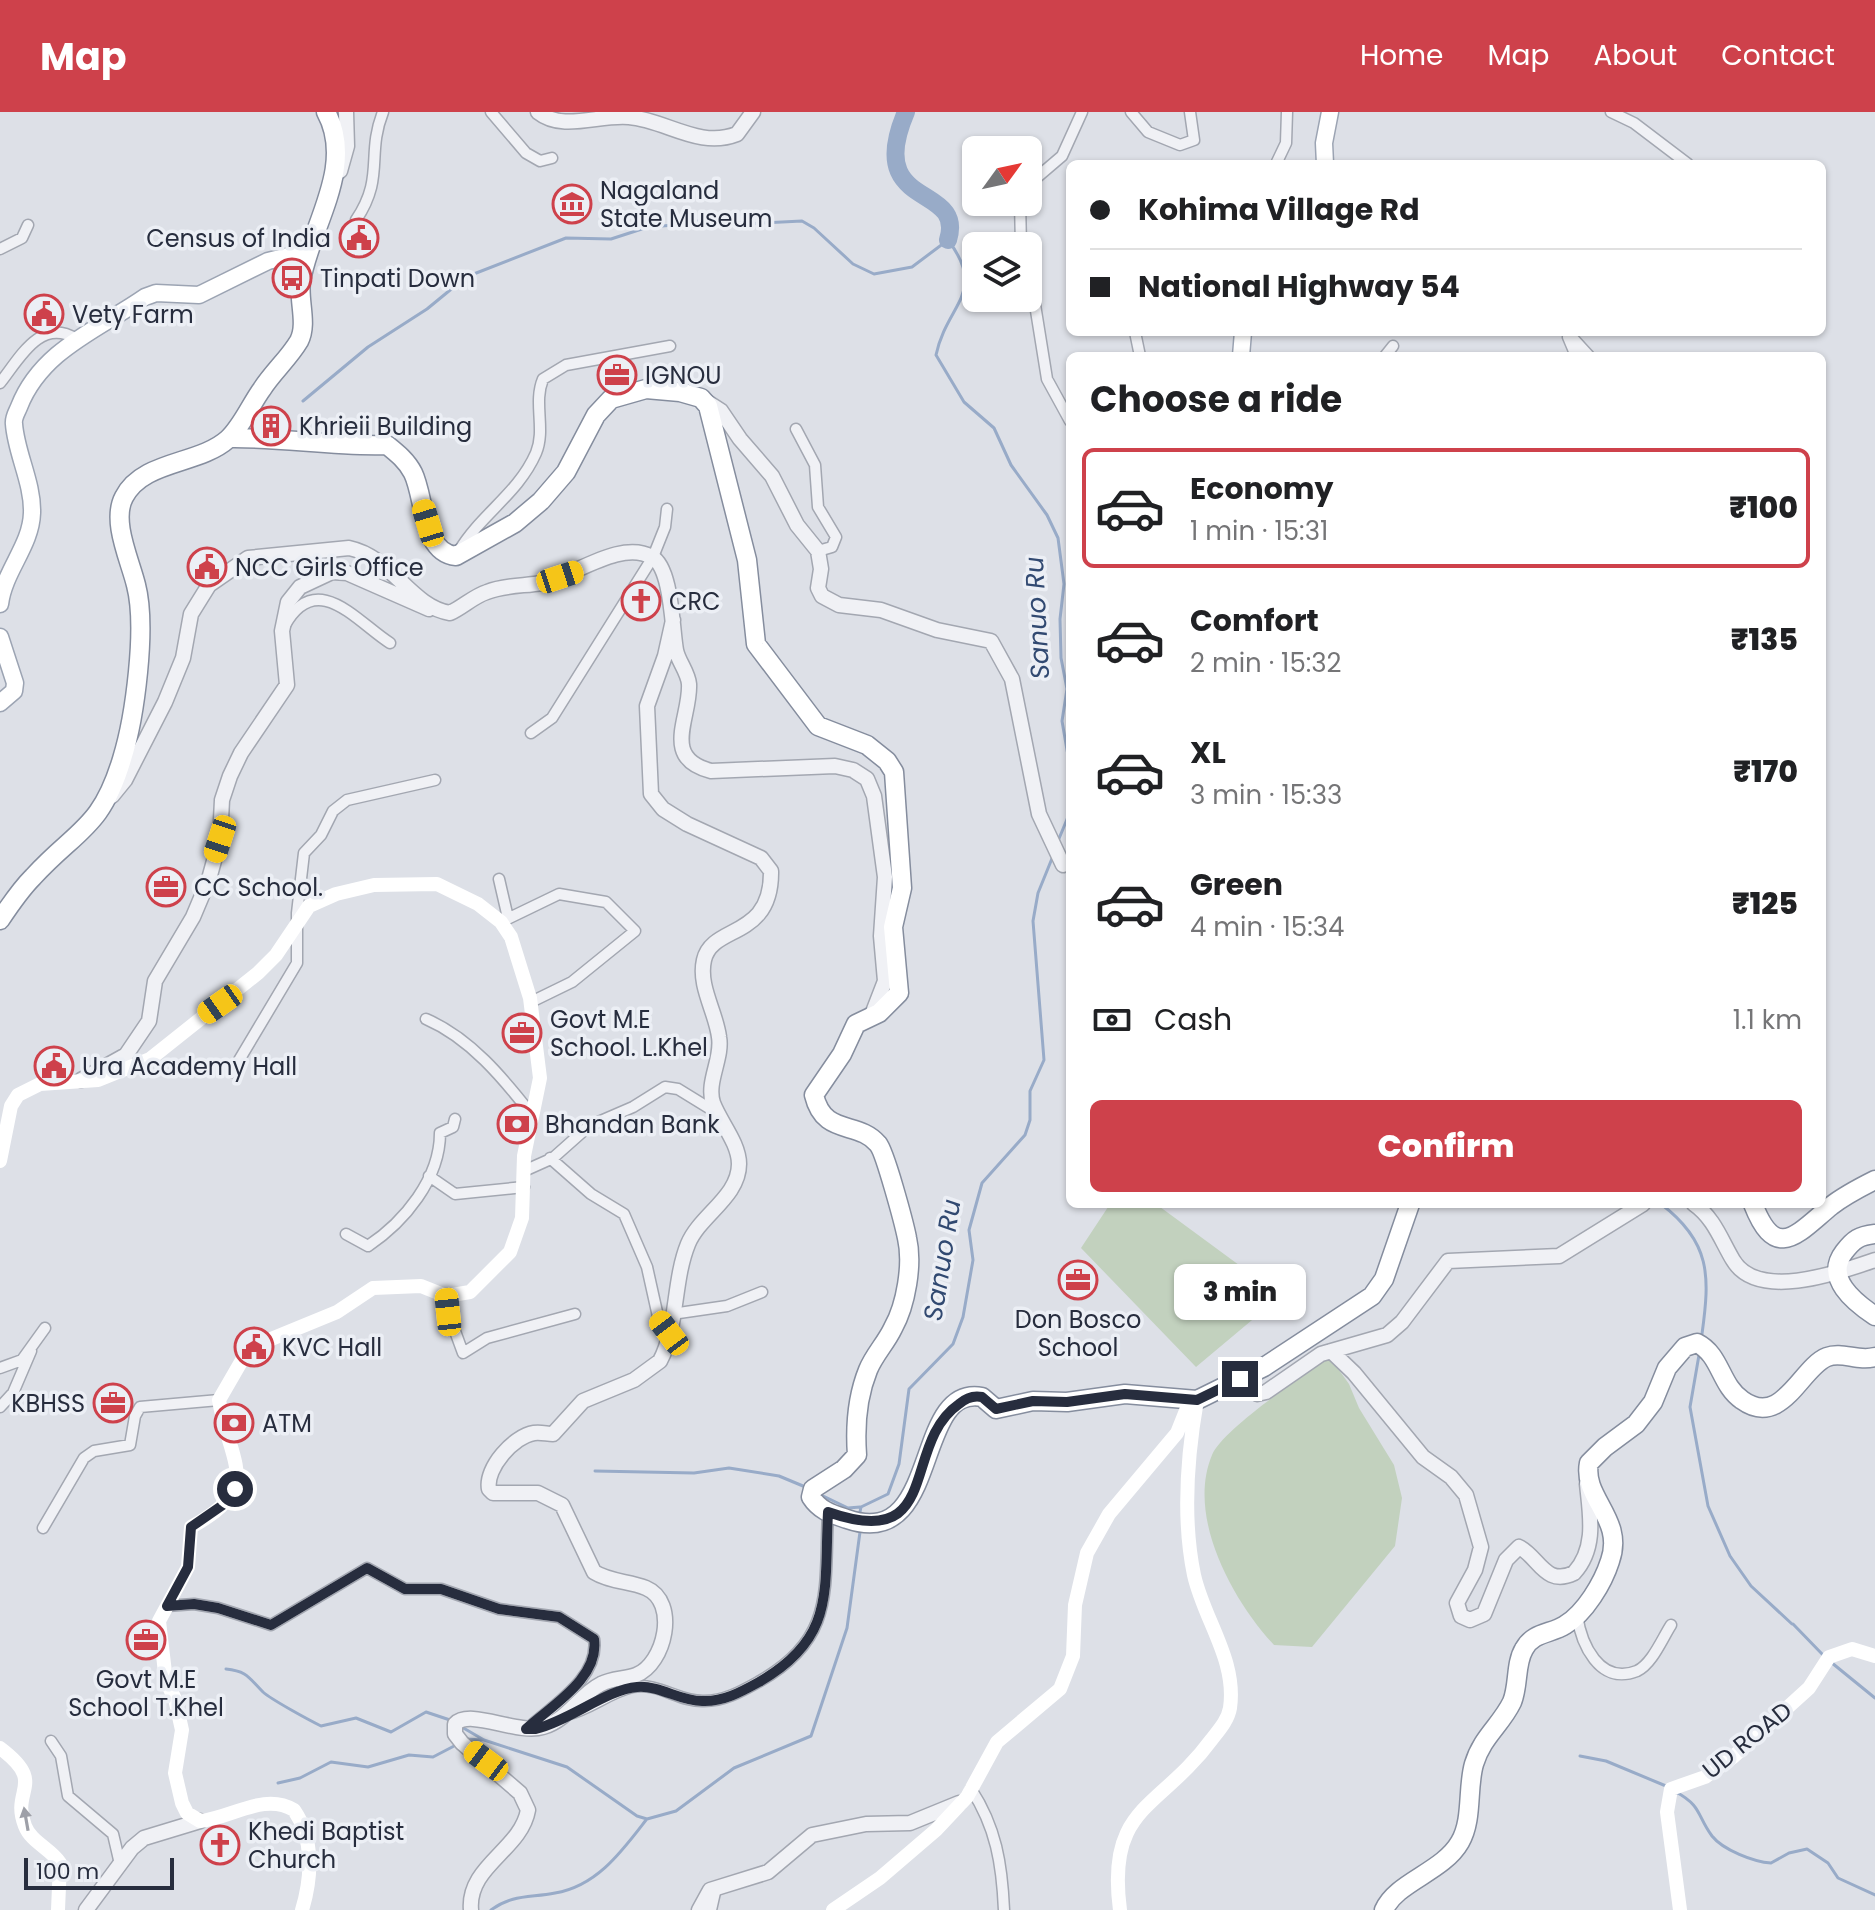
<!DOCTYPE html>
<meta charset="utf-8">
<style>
:root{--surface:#fff;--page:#f6f6f6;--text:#202124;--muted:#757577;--line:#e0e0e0;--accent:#ce414b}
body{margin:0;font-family:Poppins,sans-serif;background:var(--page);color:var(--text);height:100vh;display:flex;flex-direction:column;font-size:30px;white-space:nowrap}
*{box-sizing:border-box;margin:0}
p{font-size:26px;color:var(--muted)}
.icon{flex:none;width:44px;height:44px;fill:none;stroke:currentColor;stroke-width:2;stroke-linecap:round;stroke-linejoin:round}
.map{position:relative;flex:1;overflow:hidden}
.side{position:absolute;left:1066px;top:240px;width:760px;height:856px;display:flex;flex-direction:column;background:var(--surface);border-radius:12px;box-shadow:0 2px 6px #0004}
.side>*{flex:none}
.guide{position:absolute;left:1066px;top:48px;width:760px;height:176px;border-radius:12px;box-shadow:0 2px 6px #0004;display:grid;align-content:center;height:176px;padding:0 24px;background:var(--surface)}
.needle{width:52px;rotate:57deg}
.controls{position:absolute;left:962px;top:24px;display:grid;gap:16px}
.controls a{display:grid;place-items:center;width:80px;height:80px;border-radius:12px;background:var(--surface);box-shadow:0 2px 6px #0004;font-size:40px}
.scale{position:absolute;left:24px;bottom:20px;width:150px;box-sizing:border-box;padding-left:8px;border:4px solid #272d3e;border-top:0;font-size:22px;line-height:28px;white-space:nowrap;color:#272d3e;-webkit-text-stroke:6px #eceff5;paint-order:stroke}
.end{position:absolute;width:36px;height:36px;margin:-18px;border:10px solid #272d3e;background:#fff;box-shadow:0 0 0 4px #fff}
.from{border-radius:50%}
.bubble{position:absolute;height:56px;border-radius:12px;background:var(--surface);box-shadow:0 2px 6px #0004;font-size:26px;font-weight:800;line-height:56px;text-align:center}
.car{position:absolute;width:24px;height:48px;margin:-24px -12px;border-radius:10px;box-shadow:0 0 6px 2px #0007;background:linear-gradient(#f5c518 24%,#345 0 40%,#f5c518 0 76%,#345 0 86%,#f5c518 0)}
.guide b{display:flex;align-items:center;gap:28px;height:76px;font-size:30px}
.guide b+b{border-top:2px solid var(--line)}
.guide i{width:20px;height:20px;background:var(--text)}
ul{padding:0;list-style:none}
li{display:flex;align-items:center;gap:24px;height:120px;margin:0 16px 12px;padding:0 8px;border:4px solid transparent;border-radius:12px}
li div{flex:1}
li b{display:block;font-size:30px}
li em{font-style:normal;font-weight:800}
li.on{border-color:var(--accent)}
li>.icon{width:72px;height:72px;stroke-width:1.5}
h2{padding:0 24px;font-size:36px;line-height:96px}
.pay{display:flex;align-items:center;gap:20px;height:88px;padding:0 24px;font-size:30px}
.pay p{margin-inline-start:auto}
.button{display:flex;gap:16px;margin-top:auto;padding:16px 24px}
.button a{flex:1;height:92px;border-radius:12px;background:var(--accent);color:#fff;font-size:32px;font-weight:800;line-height:92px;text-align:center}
header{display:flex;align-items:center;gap:48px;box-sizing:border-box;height:112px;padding:0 40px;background:var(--accent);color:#fff}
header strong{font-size:38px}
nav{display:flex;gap:44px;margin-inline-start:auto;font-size:28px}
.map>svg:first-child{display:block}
</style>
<header>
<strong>Map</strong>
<nav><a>Home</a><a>Map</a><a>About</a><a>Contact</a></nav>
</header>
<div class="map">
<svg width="1875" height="1798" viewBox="0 0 1875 1798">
<rect width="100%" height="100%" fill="#dde0e7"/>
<path fill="#c2d1be" d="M1110,1092h46l102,75 12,26 -74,62 -115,-119z
M1329,1244l20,28 10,24 35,57 8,33 -7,48 -83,101 -38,-2c-41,-44 -88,-128 -62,-190 11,-26 92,-80 117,-99z"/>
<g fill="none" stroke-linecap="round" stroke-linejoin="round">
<path stroke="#98abc8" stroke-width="3" d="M303,289l65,-54 59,-38 39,-32 100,-39 45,1 37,-12 41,-3 27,-9 28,9 58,-3 12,7 39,36 21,10 38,-7 36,-27c40,53 -1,63 -12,115l28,47 30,26 17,37 36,50 11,23 6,46 -4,35 1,39 6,31 -5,32 8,46
M1058,729l12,-29
M1661,1092c50,38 49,72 41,130
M1699,1243l-9,52 18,99 22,50 21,30 41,38
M595,1359l99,2 35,-5 50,8 24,10
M819,1382l29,14 12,-1
M860,1400l1,-5 27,-13 11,-30 10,-75 44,-45 10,-27 10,-57 -4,-30 13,-47 43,-48 5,-15v-29l14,-31 -11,-139 5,-28 15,-37
M1793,1512l31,32
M1832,1551l43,35
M226,1557c21,2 23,9 37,23 9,8 46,28 58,34l35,-8 35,14 35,-20 24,8
M460,1614l24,14 83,27 70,49 10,3 29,-8 58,-43 77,-32 36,-108 13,-96
M466,1627l16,1
M1580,1644l26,5 60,25
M278,1671l22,-5 31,-16 37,5 41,-12 24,2 23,-12
M1676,1680c26,14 21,24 36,44 11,14 42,26 59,27l18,-10 18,-4 21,14 10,15 37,17
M491,1798c22,-16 39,-12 64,-17 42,-7 67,-42 91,-73"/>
<path stroke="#98abc8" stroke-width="18" d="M906,0c-43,100 60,70 42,128"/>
<defs>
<path id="minor" d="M491,0l35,41 14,8 12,-3
M1131,0l17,20 32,13 14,-5 -4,-28
M1611,0l23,11 54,41
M1276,52l10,-21 1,-31
M1028,73l34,-29 20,-44
M1020,90l1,44
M356,108c29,-43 10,-65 27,-108
M0,137l22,-11 6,-13
M1028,149l19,118 23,42
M1135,220l5,24
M1567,220l22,24
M1568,225l8,19
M1385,244l8,-10
M0,271c18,-22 40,-67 76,-44
M796,317l19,36 3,42 18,30 -4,10 -14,4
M459,439c22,-37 59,-57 77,-98 10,-24 -3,-50 7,-74l23,-14 104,-19
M285,513c32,-57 73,-2 105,18
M531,621l21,-15 101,-161 12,-30 2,-18
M499,767l9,39
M501,810l58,-28 47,8 29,29 -63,51 -41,20
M426,907c44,19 77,59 106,96
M232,960l65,-109v-50l7,-60 17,-18 12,-24 14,-11 88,-20
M550,1046l41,36 33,20 23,53 12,54 10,12
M524,1059l29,-13 36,-32 44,-19 32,-20 13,2 39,24
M429,1064l26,18 69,-7
M346,1122l22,12c36,-24 72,-67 72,-113l13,-6 2,-8
M446,1184l2,16 15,41 24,-15 88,-24
M672,1202l55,-8 35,-14
M0,1256l22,-8 23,-32
M0,1295l13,-14 18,-42
M43,1416l41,-70 10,-7 36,-6 5,-29 5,-9 79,-7
M167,1494l27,-2 24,4 53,17 96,-57 38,21h36l58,20 60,8 35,22c6,39 -42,67 -67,90
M1577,1503c4,28 22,71 60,56 15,-7 25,-32 34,-46
M566,1603c24,-5 43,-23 67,-28 25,-5 46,15 71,14 21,0 38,-10 56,-20 76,-43 64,-92 68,-169
M51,1629l10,15 7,40 45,38 7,30
M971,1677c25,38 31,75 33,121
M711,1798l5,-22"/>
<path id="tertiary" d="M538,0c25,20 61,2 91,5 37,3 70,32 108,17l16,-22
M340,59l7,-25 -1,-34
M704,288l17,11 19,28 32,37 25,49 21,26 3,18 -3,19 4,8 17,9 42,5 56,20 54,11 21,38 27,135 24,51 7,-4
M112,684l13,-16 40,-78 18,-44 8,-44 18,-29 39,-27 101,-10c43,9 62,59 101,65 13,-6 24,-17 37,-21 17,-7 37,-6 55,-9 31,-6 78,-44 110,-26 20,11 20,72 24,93 2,11 12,22 13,34 2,33 -29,74 22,87l124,-5 18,4 14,9 7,17 11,81 -4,59 4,45 -12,31
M81,968l45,-25 23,-34 6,-40 38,-64 16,-38 11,-40 2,-39 8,-24 11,-23 46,-68 -5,-54 6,-29 12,-15 32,-15 15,1 82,36
M1694,1092c20,14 27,36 39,56 25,42 107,12 142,0
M1331,1239l23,22 69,84 28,20 15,18 15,52 -6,23 -18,33 4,13 9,4 14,-6 22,-54 13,-13c20,10 26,40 55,26 23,-25 16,-59 13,-89
M1240,1267l17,15 9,-2 55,-38 66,-19 15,-13 46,-61 111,-5 84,-52
M86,1798l46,-62 12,-10 56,-17
M471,1798c-4,-44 50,-60 57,-100l-8,-17 -58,-50 -7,-9v-10c15,-16 62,11 88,3 26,-8 36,-32 58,-43 11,-6 24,-5 35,-9 29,-11 43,-73 10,-87 -17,-7 -36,-6 -52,-16l-32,-67 -24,-12h-45l-4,-4c-4,-21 25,-53 45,-56 7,-1 13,1 19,1l30,-33 51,-21 26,-19c18,-34 13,-80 28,-117 12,-29 51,-47 51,-80 0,-21 -19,-42 -26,-61 -7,-21 10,-45 6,-66 -3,-25 -21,-51 -15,-77 8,-36 68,-20 67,-89l-10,-13 -74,-34 -24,-15 -12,-15 -4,-88 18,-50 8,-36
M699,1798l11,-20 58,-18 44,-37 54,-11 44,-1 49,-20"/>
<path id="primary" d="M1325,52l-1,-21 6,-31
M1241,244l2,-24
M0,492c4,-33 31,-58 32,-91 1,-30 -16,-60 -18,-89 -1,-6 3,-12 5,-17 22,-57 80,-78 126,-110l11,-4 43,2 69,-34 41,-10
M0,525l15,46 -1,8 -14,12"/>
<path id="trunk" d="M229,326c53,-1 104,9 158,7 10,8 20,16 26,28 12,24 9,80 43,83l59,-33 26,-22 25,-29 30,-57 15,-16 35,-10 34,3 21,6 7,8 39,154 9,84 62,82 49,19 20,16 7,11 8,116 -9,39 6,66 -20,20 -23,11 -14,30 -28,41c10,42 44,25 64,49 7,8 26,79 29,94 6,26 -1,67 -14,90 -7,15 -19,27 -25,42 -11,27 -13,57 -11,85l-13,14 -31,20 -2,8c9,14 21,17 36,22 95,33 65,-135 135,-122l14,12 37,-8 34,1 58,-8 72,6 67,-33 108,-71 12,-17 26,-75
M0,808c10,-15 20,-30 33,-43 44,-48 68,-48 89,-118 13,-42 25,-132 14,-174 -6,-25 -25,-64 -12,-88 19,-37 75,-32 104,-58 14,-13 23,-35 34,-50 11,-17 27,-31 37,-48 9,-17 -1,-41 2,-60 9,-54 55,-114 25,-169
M1753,1092c23,59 44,30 78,2 14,-11 28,-18 44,-26
M1875,1122c-16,2 -21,5 -31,18 -20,26 10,50 31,64
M1384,1798c12,-28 59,-38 76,-68 13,-22 7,-54 14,-78 8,-27 27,-39 38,-62 7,-17 3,-38 12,-53 9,-17 27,-15 41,-24 20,-12 38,-42 45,-64 15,-42 -28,-63 -21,-98l16,-16 31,-23 17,-22 14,-34 18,-21 12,-4c24,12 23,42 45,57 40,29 59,-33 85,-43 15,-6 31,5 48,0"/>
</defs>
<use href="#minor" stroke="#a3a7b1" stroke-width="13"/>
<use href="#tertiary" stroke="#a3a7b1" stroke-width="17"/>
<use href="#primary" stroke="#9ca4b3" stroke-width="19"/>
<use href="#trunk" stroke="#858d9e" stroke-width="21"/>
<use href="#minor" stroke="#f0f1f5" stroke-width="10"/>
<use href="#tertiary" stroke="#f0f1f5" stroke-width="14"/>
<path stroke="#fff" stroke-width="14" d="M0,1049l11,-55 7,-11 22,-11 58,-4 52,-21 108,-86 18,-18 33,-49 27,-12 38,-9 63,-1 41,20 23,18 10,15 19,61 10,80 -16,78 -2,62 -12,34 -40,40 -24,4 -25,-10 -48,2 -36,24 -78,32 -14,11 -26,45c10,63 46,87 -28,127l-3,40 -29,54 7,60 9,18 7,31 -7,43 7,30 5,10 13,8c32,-3 64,-29 94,-11 20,29 18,67 8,100
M0,1636c48,36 10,41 25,78 6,16 26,23 35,37l-2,47
M833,1798l47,-32 56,-48 31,-33 30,-55 63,-53 13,-33 2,-51 12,-52 22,-39 68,-81 14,-35
M1120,1798c-14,-105 40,-100 92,-171 7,-9 16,-19 18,-31 7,-48 -26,-88 -36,-133 -12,-58 -7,-118 3,-175
M1680,1798l-13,-98 4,-23 34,-12 28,-20 76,-69 20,-31 23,-8 23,7"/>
<use href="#primary" stroke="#fff" stroke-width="16"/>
<use href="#trunk" stroke="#fff" stroke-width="18"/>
</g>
<defs><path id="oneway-solid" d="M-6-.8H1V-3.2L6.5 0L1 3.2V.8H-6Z" transform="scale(2)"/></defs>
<use fill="#9ea0a8" href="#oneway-solid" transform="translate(26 1707) rotate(-100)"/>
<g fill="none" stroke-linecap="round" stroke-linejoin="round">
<path stroke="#272d3e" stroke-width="10" d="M235,1377l-5,11 -39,27 -3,40 -21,39 27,-2 24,4 53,17 96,-57 38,21h36l58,20 60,8 35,22c6,39 -43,67 -68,90h9c32,-7 73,-40 102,-42 23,-2 42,14 65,14 21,1 39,-9 57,-19 77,-44 65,-91 69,-170 116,41 72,-67 131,-108 7,-6 14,-9 23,-7l14,12 37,-8 34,1 58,-8 72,6 43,-21"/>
</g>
<defs>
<symbol id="museum-ring" viewBox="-11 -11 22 22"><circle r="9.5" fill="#eceff5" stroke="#ce414b" stroke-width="1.5"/><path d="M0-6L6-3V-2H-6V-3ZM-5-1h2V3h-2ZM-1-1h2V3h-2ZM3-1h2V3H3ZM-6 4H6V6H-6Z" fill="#ce414b"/></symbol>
<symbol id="civic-ring" viewBox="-11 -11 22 22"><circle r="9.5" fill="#eceff5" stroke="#ce414b" stroke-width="1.5"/><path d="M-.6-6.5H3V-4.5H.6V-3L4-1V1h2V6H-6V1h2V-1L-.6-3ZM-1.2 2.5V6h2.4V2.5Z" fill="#ce414b"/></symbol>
<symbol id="bus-ring" viewBox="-11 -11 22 22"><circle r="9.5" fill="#eceff5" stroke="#ce414b" stroke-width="1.5"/><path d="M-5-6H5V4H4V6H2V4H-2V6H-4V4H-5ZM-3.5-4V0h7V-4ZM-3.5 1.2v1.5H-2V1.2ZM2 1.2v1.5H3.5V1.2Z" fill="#ce414b"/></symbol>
<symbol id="office-ring" viewBox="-11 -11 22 22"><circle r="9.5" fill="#eceff5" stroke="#ce414b" stroke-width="1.5"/><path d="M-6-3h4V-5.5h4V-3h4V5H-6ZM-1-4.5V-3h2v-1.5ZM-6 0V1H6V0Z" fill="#ce414b"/></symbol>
<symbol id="building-ring" viewBox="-11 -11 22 22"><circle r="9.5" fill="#eceff5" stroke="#ce414b" stroke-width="1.5"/><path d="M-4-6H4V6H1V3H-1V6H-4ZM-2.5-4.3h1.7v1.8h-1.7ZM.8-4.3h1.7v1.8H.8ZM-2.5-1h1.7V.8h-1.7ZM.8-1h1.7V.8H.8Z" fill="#ce414b"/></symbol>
<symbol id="church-ring" viewBox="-11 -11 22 22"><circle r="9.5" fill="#eceff5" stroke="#ce414b" stroke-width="1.5"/><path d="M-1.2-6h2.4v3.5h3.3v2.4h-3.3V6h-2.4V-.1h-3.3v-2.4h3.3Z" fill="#ce414b"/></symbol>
<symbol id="bank-ring" viewBox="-11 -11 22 22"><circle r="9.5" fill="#eceff5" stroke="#ce414b" stroke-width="1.5"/><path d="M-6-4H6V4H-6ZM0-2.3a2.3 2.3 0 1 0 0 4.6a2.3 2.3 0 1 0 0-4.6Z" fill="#ce414b"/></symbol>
</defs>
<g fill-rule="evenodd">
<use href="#museum-ring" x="550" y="70" width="44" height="44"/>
<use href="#civic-ring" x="337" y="104" width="44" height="44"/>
<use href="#bus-ring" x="270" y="144" width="44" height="44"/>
<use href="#civic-ring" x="22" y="180" width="44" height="44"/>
<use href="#office-ring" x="595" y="241" width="44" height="44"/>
<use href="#building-ring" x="249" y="292" width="44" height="44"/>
<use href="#civic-ring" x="185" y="433" width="44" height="44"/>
<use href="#church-ring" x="619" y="467" width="44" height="44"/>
<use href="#office-ring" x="144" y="753" width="44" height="44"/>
<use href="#office-ring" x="500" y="899" width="44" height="44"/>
<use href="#civic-ring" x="32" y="932" width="44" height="44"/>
<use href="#bank-ring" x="495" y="990" width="44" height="44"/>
<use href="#office-ring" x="1056" y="1146" width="44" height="44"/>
<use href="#civic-ring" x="232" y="1213" width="44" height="44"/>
<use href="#office-ring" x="91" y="1269" width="44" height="44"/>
<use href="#bank-ring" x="212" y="1289" width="44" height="44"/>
<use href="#office-ring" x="124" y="1506" width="44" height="44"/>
<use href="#church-ring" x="198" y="1711" width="44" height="44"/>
</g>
<g text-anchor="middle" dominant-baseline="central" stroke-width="7" stroke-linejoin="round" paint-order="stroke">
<g font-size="24" fill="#272d3e" stroke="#eceff5" text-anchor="start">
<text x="600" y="78">Nagaland<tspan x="600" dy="28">State Museum</tspan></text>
<text x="331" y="126" text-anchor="end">Census of India</text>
<text x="320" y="166">Tinpati Down</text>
<text x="72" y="202">Vety Farm</text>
<text x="645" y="263">IGNOU</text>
<text x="299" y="314">Khrieii Building</text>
<text x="235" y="455">NCC Girls Office</text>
<text x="669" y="489">CRC</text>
<text x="194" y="775">CC School.</text>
<text x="550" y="907">Govt M.E<tspan x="550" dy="28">School. L.Khel</tspan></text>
<text x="82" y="954">Ura Academy Hall</text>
<text x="545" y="1012">Bhandan Bank</text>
<text x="1078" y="1207" text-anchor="middle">Don Bosco<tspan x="1078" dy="28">School</tspan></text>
<text x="282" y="1235">KVC Hall</text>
<text x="85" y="1291" text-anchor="end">KBHSS</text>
<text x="262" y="1311">ATM</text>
<text x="146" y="1567" text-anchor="middle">Govt M.E<tspan x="146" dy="28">School T.Khel</tspan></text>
<text x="248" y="1719">Khedi Baptist<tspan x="248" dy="28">Church</tspan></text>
</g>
<g font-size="24" fill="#272d3e" stroke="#eceff5">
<text transform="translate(1747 1628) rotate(-39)">UD ROAD</text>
</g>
<g font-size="26" font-style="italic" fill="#314971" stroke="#eceff5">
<text transform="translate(1037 506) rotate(-93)">Sanuo Ru</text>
<text transform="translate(942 1148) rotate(-81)">Sanuo Ru</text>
</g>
</g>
</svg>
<div class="controls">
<a><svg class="needle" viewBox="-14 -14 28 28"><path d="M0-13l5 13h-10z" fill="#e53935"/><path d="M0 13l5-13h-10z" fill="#757577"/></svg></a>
<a><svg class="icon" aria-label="layers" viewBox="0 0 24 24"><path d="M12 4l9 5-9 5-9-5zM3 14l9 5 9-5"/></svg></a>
</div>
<div class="scale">100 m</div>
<i class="end from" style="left:235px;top:1377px"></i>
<i class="end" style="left:1240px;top:1267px"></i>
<div class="bubble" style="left:1174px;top:1152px;width:132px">3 min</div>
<i class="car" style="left:428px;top:411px;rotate:343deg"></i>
<i class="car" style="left:560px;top:465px;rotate:72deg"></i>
<i class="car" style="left:220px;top:727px;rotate:198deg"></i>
<i class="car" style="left:220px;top:892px;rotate:235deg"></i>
<i class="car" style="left:448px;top:1200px;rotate:354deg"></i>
<i class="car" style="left:669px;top:1221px;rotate:323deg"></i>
<i class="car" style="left:486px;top:1649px;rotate:307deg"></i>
<div class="guide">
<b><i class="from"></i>Kohima Village Rd</b>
<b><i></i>National Highway 54</b>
</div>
<section class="side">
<h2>Choose a ride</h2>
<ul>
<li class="on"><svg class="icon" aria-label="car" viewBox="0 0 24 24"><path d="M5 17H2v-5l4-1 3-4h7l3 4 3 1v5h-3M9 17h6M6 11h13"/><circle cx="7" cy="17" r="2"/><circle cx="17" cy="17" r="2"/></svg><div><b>Economy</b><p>1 min · 15:31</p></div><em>₹100</em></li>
<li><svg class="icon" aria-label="car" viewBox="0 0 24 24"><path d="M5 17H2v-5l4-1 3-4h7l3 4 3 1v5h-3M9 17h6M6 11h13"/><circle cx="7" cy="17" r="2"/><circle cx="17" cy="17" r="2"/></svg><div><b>Comfort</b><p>2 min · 15:32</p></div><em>₹135</em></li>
<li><svg class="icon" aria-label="car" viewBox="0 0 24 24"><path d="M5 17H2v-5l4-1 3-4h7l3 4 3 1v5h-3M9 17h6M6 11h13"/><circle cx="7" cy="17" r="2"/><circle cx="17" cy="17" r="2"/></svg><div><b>XL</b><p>3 min · 15:33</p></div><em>₹170</em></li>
<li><svg class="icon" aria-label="car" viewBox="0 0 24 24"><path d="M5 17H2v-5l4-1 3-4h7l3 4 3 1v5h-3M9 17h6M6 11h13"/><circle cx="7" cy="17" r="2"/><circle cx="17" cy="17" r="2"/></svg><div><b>Green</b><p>4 min · 15:34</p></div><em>₹125</em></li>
</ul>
<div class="pay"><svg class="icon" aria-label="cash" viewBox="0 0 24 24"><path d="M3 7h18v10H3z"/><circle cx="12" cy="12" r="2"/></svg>Cash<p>1.1 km</p></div>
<div class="button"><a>Confirm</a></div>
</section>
</div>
